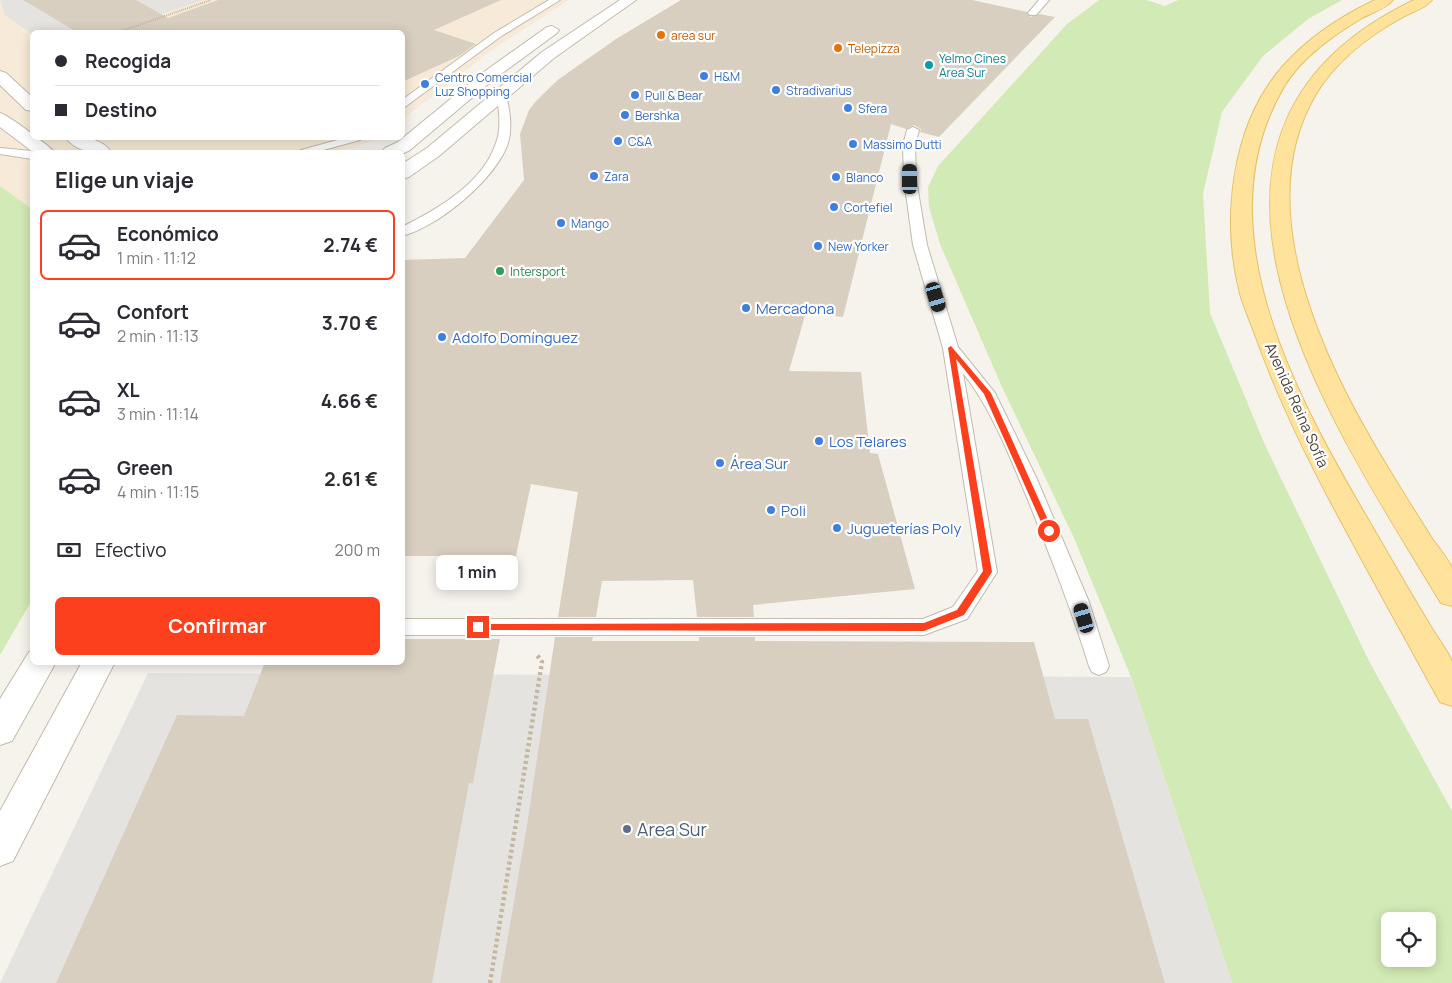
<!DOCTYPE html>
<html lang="es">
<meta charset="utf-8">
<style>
:root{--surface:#fff;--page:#f2f2f3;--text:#2b2b33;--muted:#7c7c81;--line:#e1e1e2;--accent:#fc3f1d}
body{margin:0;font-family:Manrope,sans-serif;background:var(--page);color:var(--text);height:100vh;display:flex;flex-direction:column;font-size:19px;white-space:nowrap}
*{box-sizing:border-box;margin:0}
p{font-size:16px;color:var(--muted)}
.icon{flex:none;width:28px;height:28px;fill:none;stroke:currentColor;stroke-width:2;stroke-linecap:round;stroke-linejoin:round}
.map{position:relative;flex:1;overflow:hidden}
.sheet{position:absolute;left:30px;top:150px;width:375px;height:515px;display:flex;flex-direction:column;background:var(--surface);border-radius:8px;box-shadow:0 2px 12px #0003}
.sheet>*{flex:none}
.banner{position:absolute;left:30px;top:30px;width:375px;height:110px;border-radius:8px;box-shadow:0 2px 12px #0003;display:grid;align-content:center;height:110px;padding:0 25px;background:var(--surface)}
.fabs{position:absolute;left:1381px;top:912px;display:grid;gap:10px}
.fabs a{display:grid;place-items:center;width:55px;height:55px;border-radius:8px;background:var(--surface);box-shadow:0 2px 12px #0003;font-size:25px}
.end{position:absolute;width:22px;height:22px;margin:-11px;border:6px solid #fc3f1d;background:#fff;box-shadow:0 0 0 2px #fff}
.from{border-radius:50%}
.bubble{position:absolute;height:35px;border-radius:8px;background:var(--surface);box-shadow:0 2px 12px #0003;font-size:16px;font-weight:700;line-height:35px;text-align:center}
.car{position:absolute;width:15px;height:30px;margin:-15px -8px;border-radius:6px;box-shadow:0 0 4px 1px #0007;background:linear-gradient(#222 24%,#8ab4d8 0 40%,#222 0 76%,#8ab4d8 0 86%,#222 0)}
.banner b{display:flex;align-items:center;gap:18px;height:48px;font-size:19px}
.banner b+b{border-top:1px solid var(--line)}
.banner i{width:12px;height:12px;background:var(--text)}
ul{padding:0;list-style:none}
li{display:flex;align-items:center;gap:15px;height:70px;margin:0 10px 8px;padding:0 15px;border:2px solid transparent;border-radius:8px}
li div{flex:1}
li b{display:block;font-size:19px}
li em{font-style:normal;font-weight:700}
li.current{border-color:var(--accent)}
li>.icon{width:45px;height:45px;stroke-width:1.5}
h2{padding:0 25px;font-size:22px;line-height:60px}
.pay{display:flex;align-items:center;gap:12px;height:55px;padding:0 25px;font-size:19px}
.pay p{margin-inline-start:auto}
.action{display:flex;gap:10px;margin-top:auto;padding:10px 25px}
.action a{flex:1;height:58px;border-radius:8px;background:var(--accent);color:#fff;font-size:20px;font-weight:700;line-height:58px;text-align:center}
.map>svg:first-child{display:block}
</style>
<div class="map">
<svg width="1452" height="983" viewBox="0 0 1452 983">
<rect width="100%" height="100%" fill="#f6f3ec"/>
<path fill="#f7ead8" d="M0,0h569l-77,50 -89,69 -1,-87h-370v106h346l-22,9 -31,5h-293v57l-32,-23z"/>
<path fill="#d2eab5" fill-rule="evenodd" d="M1099,0h47l19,6 13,-6h164l-34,19 -45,37 -41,56 -19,82 7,119 55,132 104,216 83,150v172h-220l-101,-306 -57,-139 -72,-151 -62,-143 -11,-37 -1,-20 10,-21 129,-142zM1390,921h38v38h-38z
M0,186l32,23v391l-32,55z"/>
<path fill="#e5e3e0" d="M0,0h204l-96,32 -76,2 -27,-19z
M148,673l983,4 101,306h-1232z"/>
<path fill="#d8cfc1" d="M23,0h113l32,18 50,-18h283l-67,30 42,14 -17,12 -57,26v-50h-325z
M681,0h291l55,12 3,5 9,-3 16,3 -116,120 -19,-5 1,-3 -7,-4 -8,4 -15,-5 -48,193 -37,-5 -17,59 72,1 9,81 8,1 37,135 -162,16 1,12h-57l-4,-37 -91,1 -6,36h-38l20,-125 -47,-8 -15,72h-114v-296l63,-2 59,-78 -4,-46 9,-24 8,-10 22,-21 57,-40z
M555,637h38l-1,4h107v-4h56v4l279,1 21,77h33l77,264h-665l28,-164z
M402,639h98l-27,144h-4l-37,200h-376l121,-268 67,1 21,-54h137z"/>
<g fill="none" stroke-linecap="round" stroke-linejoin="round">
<defs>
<path id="service" d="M549,0h11l-60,37 -98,72v-9l92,-67z
M1039,0h10l-13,15h-6l-2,-2z
M501,90l5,3c3,16 7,34 2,50 -12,36 -70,84 -106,93v-9c36,-18 81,-44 94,-84 6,-16 3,-34 0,-50z
M913,127l6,3 -4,15 1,34 11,66 31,102 37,46 41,84 53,125 20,64 -3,6 -7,3 -7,-3 -3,-6c-17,-55 -38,-108 -59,-161 -19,-45 -37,-94 -67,-132l34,199 -30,47 -43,16h-522v-16h521l30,-12 25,-36 -35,-223 -30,-103 -9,-66 -1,-34 4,-15z
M345,138h17l-2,2 -44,12h-17l2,-2z
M0,148l32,3 4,1h-4v7l-32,-5z"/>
<path id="minor" d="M620,0h16l-82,58 -115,98 -30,21 -7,2v-15l25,-16 115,-96z
M552,26l7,4 -2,3 -64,47 -83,70 -8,4 -20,-2 3,-4 13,-6 83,-68 66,-47z
M0,71l6,2 26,24v14l-6,-1 -26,-25z
M0,113c7,1 52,35 54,39h-21l-33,-25z
M66,138c15,-2 36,0 45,14 -15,2 -35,0 -45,-14z
M32,651v11h24l-44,79 -12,4v-46l29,-47z
M82,662h33l-102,199 -13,5v-55z"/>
<path id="primary" d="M1375,0h18c-6,8 -22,13 -31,18 -28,17 -60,39 -77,67 -91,151 26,336 102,467 15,26 30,52 46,78 6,10 15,21 19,32 0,12 0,31 0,44l-12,-4c-35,-64 -71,-128 -105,-192 -31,-58 -59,-116 -81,-178 -5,-13 -10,-25 -14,-38 -19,-74 -9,-169 43,-228 25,-28 58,-50 92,-66z
M1414,0h18c-6,8 -20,12 -29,17 -33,18 -67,44 -87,77 -68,114 9,271 71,372 15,25 30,49 46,74 6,8 15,19 19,28 0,11 0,27 0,38l-11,-3c-110,-182 -308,-468 -27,-603z"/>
</defs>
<use href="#service" stroke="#c2bbae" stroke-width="2"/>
<use href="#minor" stroke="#c2bbae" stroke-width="2"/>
<use href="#primary" stroke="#e6c16a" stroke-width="2"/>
<path stroke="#c4b79f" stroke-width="2" stroke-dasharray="1 1" stroke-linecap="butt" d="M119,32l92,-32"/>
<path stroke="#c4b79f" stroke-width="4.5" stroke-dasharray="3 3" stroke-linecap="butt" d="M490,983l52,-321 -5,-7"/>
<use href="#service" fill="#fff" fill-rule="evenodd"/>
<use href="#minor" fill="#fff" fill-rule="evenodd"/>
<use href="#primary" fill="#ffe39c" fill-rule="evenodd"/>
</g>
<path fill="#fc3f1d" d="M951,346l40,47 62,138 -4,3 -3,-1 -62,-139 -28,-35 36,213 -28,43 -40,16 -449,-1v-5l3,-1 446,-1 33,-13 26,-39 -35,-223z"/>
<g fill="#e8710a" stroke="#fff" stroke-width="2">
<circle cx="661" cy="35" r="5"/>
<circle cx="838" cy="48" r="5"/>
</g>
<circle fill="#0f9aa8" stroke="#fff" stroke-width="2" cx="929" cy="65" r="5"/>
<g fill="#3f7fe0" stroke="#fff" stroke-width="2">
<circle cx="704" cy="76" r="5"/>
<circle cx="425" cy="84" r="5"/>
<circle cx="776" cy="90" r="5"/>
<circle cx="635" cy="95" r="5"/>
<circle cx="848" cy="108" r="5"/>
<circle cx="625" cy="115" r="5"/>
<circle cx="618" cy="141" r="5"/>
<circle cx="853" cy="144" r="5"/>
<circle cx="594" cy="176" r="5"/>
<circle cx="836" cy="177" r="5"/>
<circle cx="834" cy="207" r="5"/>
<circle cx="561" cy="223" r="5"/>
<circle cx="818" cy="246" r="5"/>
<circle cx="746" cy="308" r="5"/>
<circle cx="442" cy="337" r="5"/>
<circle cx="819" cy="441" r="5"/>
<circle cx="720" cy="463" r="5"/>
<circle cx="771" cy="510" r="5"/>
<circle cx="837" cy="528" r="5"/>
</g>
<circle fill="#2e9e5b" stroke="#fff" stroke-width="2" cx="500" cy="271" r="5"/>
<circle fill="#5c6f8a" stroke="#fff" stroke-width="2" cx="627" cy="829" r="5"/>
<g text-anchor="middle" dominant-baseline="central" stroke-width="4.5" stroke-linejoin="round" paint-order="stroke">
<g font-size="12" fill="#c56008" stroke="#fff" text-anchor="start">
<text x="671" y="35">area sur</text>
<text x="848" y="48">Telepizza</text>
</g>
<g font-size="12" fill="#0d838f" stroke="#fff" text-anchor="start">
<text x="939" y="58">Yelmo Cines<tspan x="939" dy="14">Area Sur</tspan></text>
</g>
<g font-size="12" fill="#366cbe" stroke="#fff" text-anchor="start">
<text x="714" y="76">H&amp;M</text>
<text x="435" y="77">Centro Comercial<tspan x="435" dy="14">Luz Shopping</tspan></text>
<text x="786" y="90">Stradivarius</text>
<text x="645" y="95">Pull &amp; Bear</text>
<text x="858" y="108">Sfera</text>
<text x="635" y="115">Bershka</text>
<text x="628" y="141">C&amp;A</text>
<text x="863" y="144">Massimo Dutti</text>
<text x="604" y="176">Zara</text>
<text x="846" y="177">Blanco</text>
<text x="844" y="207">Cortefiel</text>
<text x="571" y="223">Mango</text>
<text x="828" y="246">New Yorker</text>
</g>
<g font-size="12" fill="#27864d" stroke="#fff" text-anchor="start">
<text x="510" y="271">Intersport</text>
</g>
<g font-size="15" fill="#366cbe" stroke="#fff" text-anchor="start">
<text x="756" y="308">Mercadona</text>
<text x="452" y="337">Adolfo Domínguez</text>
<text x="829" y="441">Los Telares</text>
<text x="730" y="463">Área Sur</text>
<text x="781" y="510">Poli</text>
<text x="847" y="528">Jugueterías Poly</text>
</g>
<g font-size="15" fill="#4b4439" stroke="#fff">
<text transform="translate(1297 405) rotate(66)">Avenida Reina Sofía</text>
</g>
<g font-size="18" fill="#4e5e75" stroke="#fff" text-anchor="start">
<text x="637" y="829">Area Sur</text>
</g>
</g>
</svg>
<div class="fabs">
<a><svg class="icon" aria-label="locate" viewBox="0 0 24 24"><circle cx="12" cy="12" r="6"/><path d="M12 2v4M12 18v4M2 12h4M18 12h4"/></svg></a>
</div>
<i class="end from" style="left:1049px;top:531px"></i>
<i class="end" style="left:478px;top:627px"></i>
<div class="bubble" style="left:436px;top:555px;width:82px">1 min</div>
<i class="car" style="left:910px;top:179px;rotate:0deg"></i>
<i class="car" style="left:936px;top:297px;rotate:163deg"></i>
<i class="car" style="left:1084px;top:618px;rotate:343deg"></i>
<div class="banner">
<b><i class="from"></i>Recogida</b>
<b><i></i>Destino</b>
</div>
<section class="sheet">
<h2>Elige un viaje</h2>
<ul>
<li class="current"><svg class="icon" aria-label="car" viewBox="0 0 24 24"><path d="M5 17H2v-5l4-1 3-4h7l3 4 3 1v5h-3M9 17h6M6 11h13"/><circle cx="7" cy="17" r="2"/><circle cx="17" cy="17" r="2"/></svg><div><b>Económico</b><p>1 min · 11:12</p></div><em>2.74 €</em></li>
<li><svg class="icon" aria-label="car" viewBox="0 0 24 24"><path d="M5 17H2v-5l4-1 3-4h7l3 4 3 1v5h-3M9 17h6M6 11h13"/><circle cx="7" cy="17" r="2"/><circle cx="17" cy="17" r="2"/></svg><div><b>Confort</b><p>2 min · 11:13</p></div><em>3.70 €</em></li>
<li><svg class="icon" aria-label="car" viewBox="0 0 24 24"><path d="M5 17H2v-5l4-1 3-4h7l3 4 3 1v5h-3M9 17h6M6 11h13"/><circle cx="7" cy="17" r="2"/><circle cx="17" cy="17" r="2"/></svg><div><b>XL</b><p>3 min · 11:14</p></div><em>4.66 €</em></li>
<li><svg class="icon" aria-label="car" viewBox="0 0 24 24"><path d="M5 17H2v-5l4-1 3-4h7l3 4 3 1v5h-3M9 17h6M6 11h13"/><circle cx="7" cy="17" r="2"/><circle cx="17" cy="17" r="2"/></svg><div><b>Green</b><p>4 min · 11:15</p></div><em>2.61 €</em></li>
</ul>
<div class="pay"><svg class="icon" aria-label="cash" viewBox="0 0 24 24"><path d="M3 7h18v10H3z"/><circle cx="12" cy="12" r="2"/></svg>Efectivo<p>200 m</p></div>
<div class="action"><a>Confirmar</a></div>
</section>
</div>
